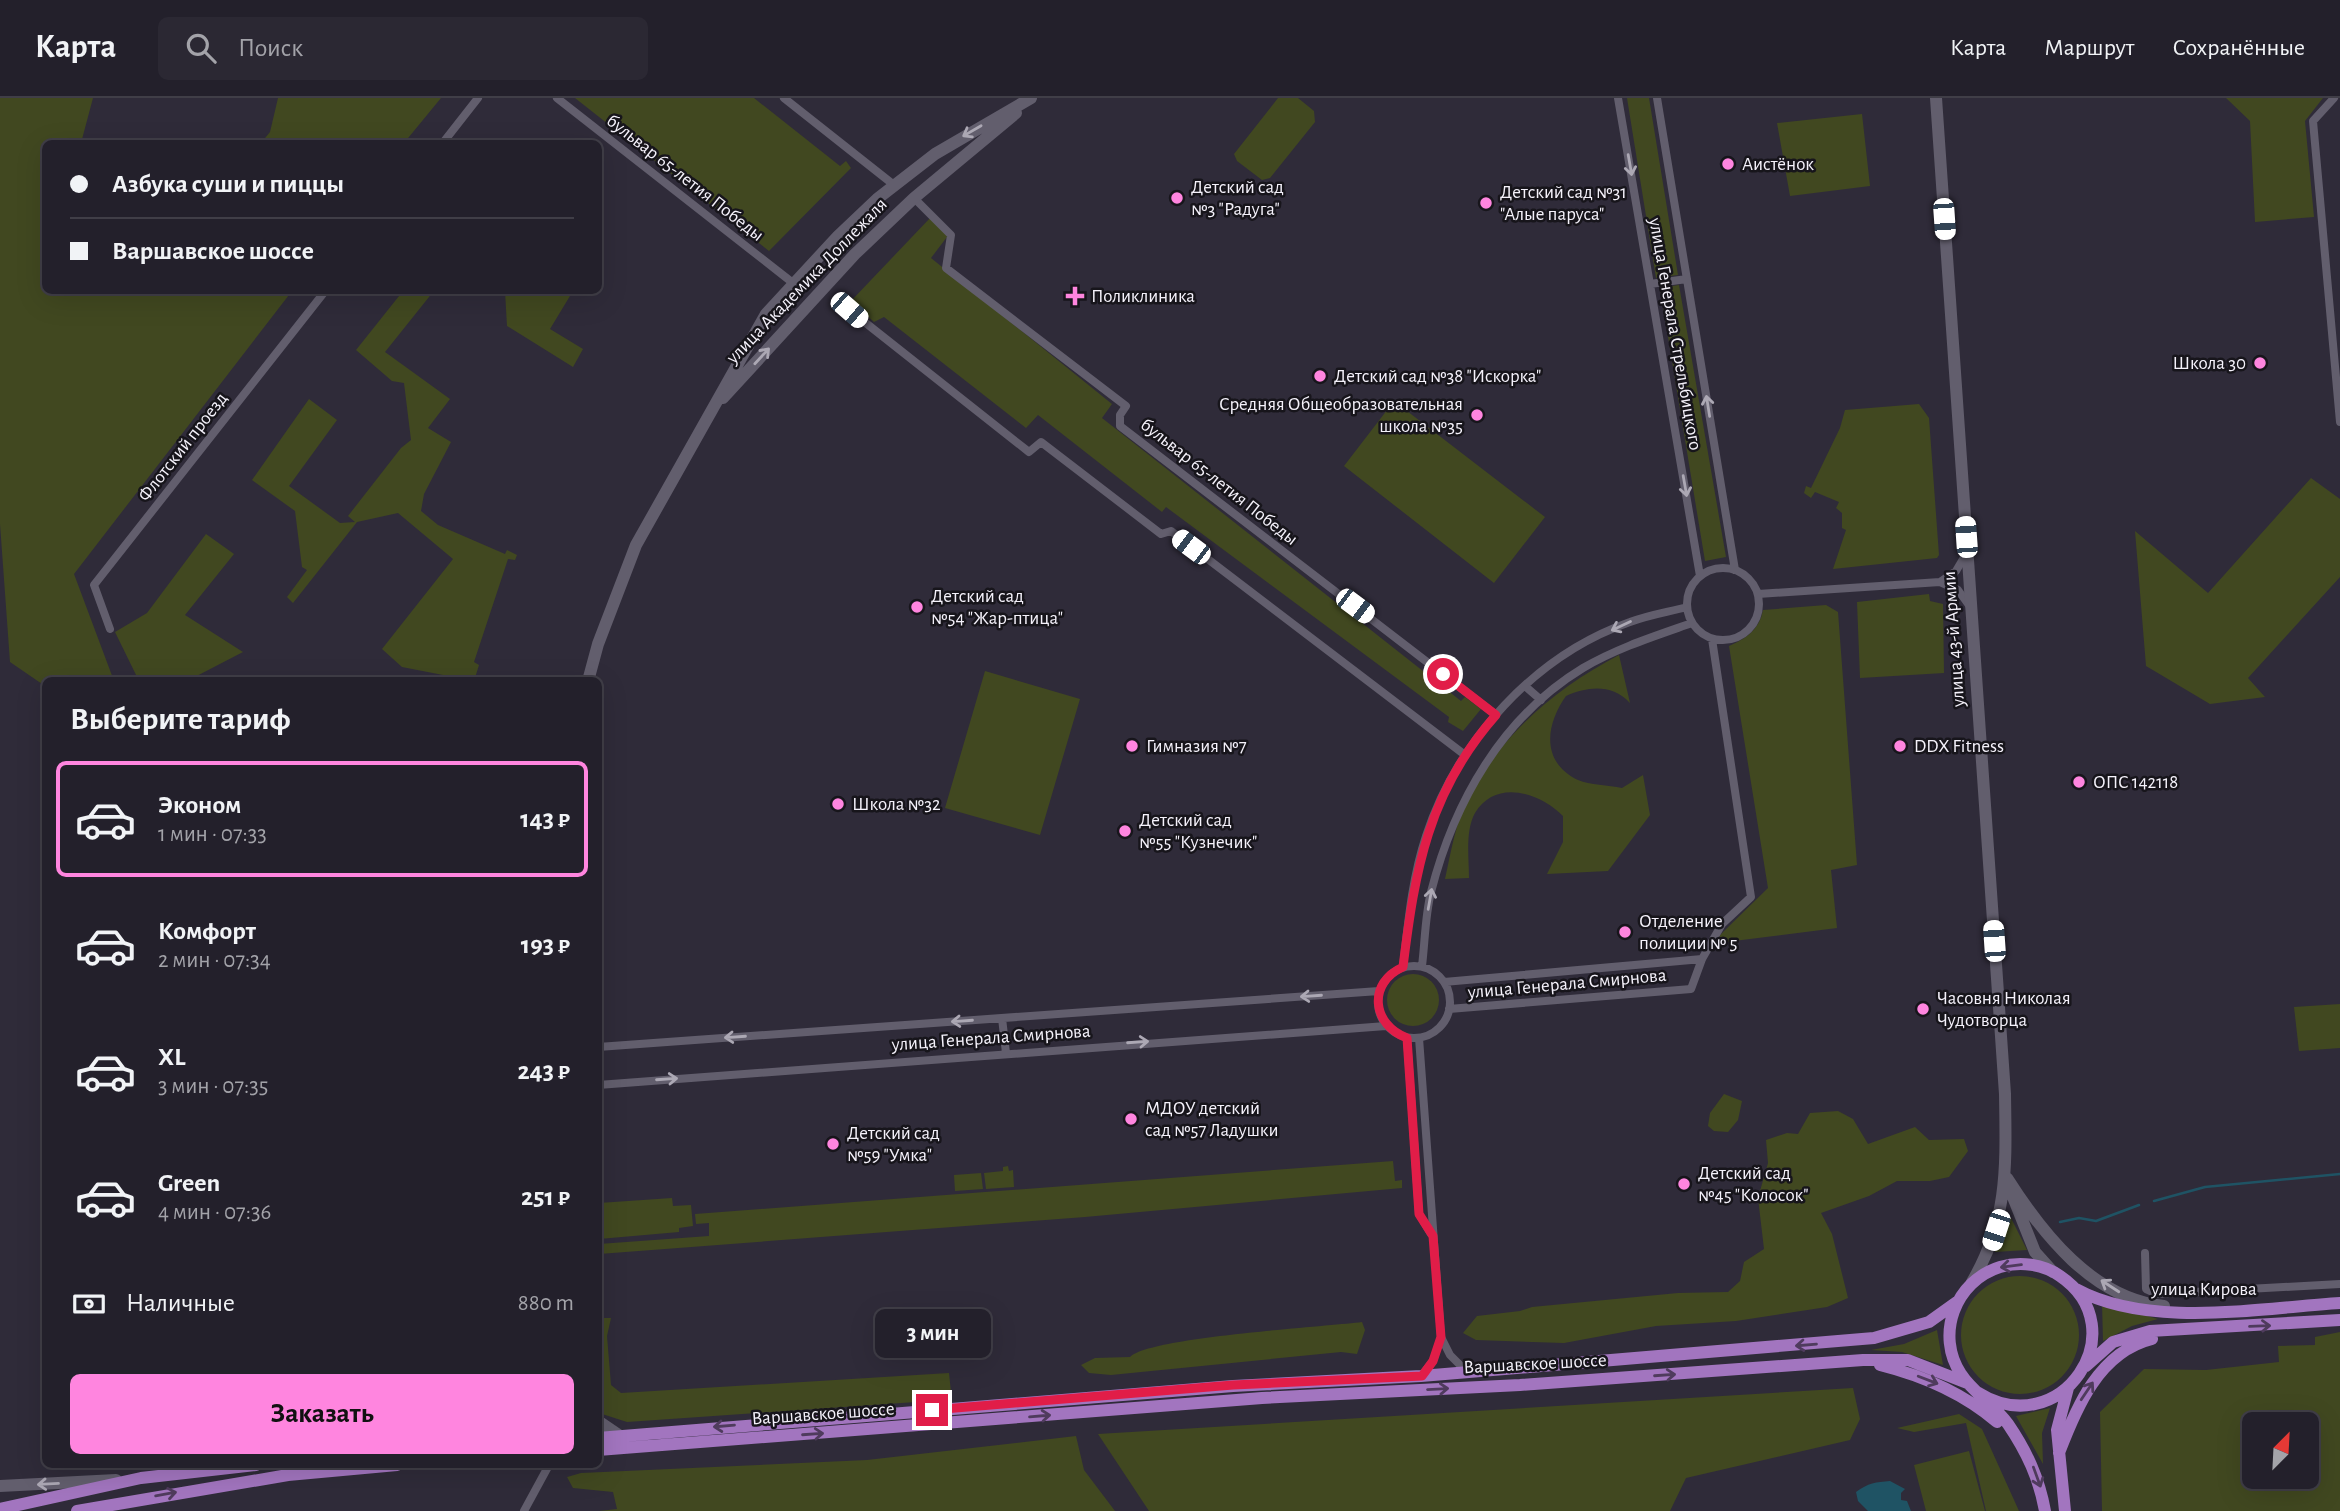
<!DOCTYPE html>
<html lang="ru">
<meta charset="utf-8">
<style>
:root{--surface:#23202b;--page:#2b2833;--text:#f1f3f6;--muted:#a3a3a9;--line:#403e47;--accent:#ff85df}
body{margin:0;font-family:"Alegreya Sans",sans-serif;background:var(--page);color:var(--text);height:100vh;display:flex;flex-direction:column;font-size:26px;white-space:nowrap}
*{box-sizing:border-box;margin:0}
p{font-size:23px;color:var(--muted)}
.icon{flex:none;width:38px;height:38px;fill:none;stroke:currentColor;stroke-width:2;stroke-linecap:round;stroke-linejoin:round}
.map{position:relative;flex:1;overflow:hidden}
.details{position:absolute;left:42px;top:579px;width:560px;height:791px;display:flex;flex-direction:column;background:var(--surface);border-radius:10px;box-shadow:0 7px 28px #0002,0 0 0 2px var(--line)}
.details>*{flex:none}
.banner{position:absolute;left:42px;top:42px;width:560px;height:154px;border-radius:10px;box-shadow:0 7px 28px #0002,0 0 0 2px var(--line);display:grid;align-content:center;height:154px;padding:0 28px;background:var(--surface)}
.needle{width:46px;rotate:24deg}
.fabs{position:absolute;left:2242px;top:1314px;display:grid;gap:14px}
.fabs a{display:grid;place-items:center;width:77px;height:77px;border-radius:10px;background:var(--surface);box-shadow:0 7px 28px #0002,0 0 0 2px var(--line);font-size:35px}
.end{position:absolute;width:32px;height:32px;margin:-16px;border:9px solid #e11d48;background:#fff;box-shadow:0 0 0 4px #fff}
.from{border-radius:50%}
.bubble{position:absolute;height:49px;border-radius:10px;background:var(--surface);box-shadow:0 7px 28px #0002,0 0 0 2px var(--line);font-size:23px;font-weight:600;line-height:49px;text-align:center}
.car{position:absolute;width:21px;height:42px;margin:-21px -10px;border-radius:9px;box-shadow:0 0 5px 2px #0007;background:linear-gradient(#fff 24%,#345 0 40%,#fff 0 76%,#345 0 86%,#fff 0)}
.banner b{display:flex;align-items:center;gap:24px;height:66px;font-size:26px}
.banner b+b{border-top:2px solid var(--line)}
.banner i{width:18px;height:18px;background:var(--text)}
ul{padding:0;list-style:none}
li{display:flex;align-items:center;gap:21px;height:116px;margin:0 14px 10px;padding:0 14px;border:4px solid transparent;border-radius:10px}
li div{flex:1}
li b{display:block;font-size:26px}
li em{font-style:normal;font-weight:600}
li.selected{border-color:var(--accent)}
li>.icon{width:63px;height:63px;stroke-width:1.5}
h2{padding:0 28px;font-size:32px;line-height:84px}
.pay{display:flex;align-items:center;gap:18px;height:77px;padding:0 28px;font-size:26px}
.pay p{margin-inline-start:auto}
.action{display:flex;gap:14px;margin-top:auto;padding:14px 28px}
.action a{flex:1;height:80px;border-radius:10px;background:var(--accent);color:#111;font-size:28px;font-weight:600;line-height:80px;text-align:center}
header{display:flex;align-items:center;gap:42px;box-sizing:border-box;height:98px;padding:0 35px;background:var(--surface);border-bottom:2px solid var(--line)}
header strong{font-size:33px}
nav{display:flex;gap:38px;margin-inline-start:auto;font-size:24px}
.search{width:490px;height:63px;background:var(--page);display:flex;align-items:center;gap:18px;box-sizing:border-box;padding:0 24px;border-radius:10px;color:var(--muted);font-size:26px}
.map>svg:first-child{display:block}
</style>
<header>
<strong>Карта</strong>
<div class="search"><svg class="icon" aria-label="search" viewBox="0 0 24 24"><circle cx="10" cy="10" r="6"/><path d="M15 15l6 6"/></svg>Поиск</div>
<nav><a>Карта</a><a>Маршрут</a><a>Сохранённые</a></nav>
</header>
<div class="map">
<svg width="2340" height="1413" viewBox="0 0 2340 1413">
<rect width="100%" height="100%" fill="#2f2b39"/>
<path fill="#414820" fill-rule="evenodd" d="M0,0h93l-12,45 -35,1v146l246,1 -218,283 40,107h-68l-1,5 -35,-24 -10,-138z
M278,0h163l-37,45h-143l9,-11z
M575,0h179l86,68 6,-5 5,7 -82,83z
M1278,0h20l16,13 1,11 -45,56 -8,2 -25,-19 -3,-7z
M1627,0h22l29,177 -22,3z
M2226,0h97l-18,23 9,96 -59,5 -5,-101z
M1862,16l8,72 -80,10 -13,-73z
M931,119l19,16 -19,25 181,146 -10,14 359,283 4,-4 16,12 -18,22 -15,-9 1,-5 -283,-210 -4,5 -124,-97 -12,13 -142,-111 -10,5 -23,-21z
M1679,187l47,272 -21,4 -45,-273z
M403,193l30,1 -48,60 65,47 -22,29 23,14 -27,52 -3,17 17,14 67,29 2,-4 10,5 -2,5 -7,-1 -34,103 5,3 -5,16 -72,-14 -20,-18 71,-90 -55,-46 -41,9 -64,81 -6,-6 20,-27 -5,-3 -7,-56 -43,-31 57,-81 28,21 -48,66 51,37 15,-1 -7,-6 53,-68 10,-8 -7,-57 -12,-2 -36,-31z
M505,193h68l-23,38 33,20 -10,18 -66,-41z
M1394,303l151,116 -51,66 -150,-117z
M1919,306l10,14 10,137 -2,3 -104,11 13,-39 -4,-2v-15l-6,-5 3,-6 -24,-10 -4,6 -7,-5 2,-7 5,2 29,-60 5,-18z
M2311,380l29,21v78l-92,101 17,19 -55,7 -64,-38 -11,-135 73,62z
M206,436l28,20 -49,61 58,37 -56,29h-48l-24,-49 32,-19z
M1929,496l1,7 13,3 1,69 -84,5 -3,-76z
M1826,507l12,7 19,253 -26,5 6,58 -111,14 -7,-3 1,-4 48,-47 -39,-242c18,-8 30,-16 34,-36z
M1619,557l11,48c-18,-19 -41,-17 -64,-7 -20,28 -26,66 12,84 12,5 30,5 44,8l21,-13 7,40 -42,56 -61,3 16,-32v-26c-23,-23 -67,-38 -88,-3 -10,18 -6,45 -6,65l-24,1c6,-27 11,-59 24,-83 35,-64 87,-108 150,-141z
M985,573l95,28 -40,136 -95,-27z
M1387 902a26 26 0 1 1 52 0a26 26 0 1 1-52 0Z
M2340,906v44l-41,3 -5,-44z
M1724,996l18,7 -4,19 -10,12 -14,-1 -6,-5 2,-13z
M1838,1013l15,8 15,25 47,-17 14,13 35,-1 4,12 -19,26 -19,4h-33l-28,15 -48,17 11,21 16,64 -21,9 -91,14 -80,5 -92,17 -88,-3 -13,-7 14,-17 43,-5 12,-4 146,-14 50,-1 12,-11 4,-19 20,-13 -6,-51 10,-35 -2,-23 21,-7 11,1 12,-21z
M1393,1063l2,20 7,-1v8l-317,29 -486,37v-10l110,-8v-13l-13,1 -1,-10z
M1008,1068l1,5 4,-1 1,17 -28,2 -2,-16 19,-2v-4z
M981,1075l2,16 -28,2 -1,-16z
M672,1100l1,8 18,-1 2,21 -14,2v4l-80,7v-36z
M2011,1120l16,32 -32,2 10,-33z
M1961 1237a59 59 0 1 1 118 0a59 59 0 1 1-118 0Z
M2102,1205l56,16 -26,7 -29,15z
M598,1213l3,7h10l-4,18 4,49 10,8 328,-20 2,19 -21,9 -303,21 -28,-9z
M1362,1224l3,8 -8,24 -16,-2 -230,23 -22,-2 -8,-8 14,-7 35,-1c19,-20 193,-30 232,-35z
M1937,1232l6,35 -41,-13 -31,-2 33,-6z
M2340,1234v179h-238l-2,-99 44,-43 62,1 73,-8 -1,-16 37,-1v-8zM2306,1326v53h-52v-53z
M1853,1290l7,31 -10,21 -164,38 -16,33h-521l-51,-77z
M2050,1310l-8,25 1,31 -27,-48z
M1959,1316l23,15 37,82h-33l-20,-88 -52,9 -17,-4z
M1076,1338l8,34 31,41h-516l18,-2 -4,-17 -40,-4 -6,-11 14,-4 286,-13z
M1969,1353l16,60h-59l-12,-46z"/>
<path fill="#1f5364" d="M1890,1383l15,8 -4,4v7l6,1 4,10h-43l-10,-10 -2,-9c12,-9 20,-10 34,-11z"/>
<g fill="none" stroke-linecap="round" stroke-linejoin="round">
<path stroke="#1f5364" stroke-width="2.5" d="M2154,1103l51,-14 135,-13
M2060,1124l19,-4 17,3 43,-16"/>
<path stroke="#625e6d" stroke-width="8" d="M557,0l236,185
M784,0l110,87
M1618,0l82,478
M1657,0l78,472
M2334,0l-21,23 27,301
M442,46l36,-46
M914,100l37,37 -5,33 180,138 -6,9v11l376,289
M1650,186l37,-5
M843,207l186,147 12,-10 120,92 10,-3 294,224
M1687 506a36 36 0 1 1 72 0a36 36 0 1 1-72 0Z
M1940,484l16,-11 10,-17
M1758,496l182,-12 18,8 13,18
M110,531l-16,-44 232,-295
M1525,588l16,14
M1378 904a36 36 0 1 1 72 0a36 36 0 1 1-72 0Z
M1422,868c3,-24 3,-50 9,-74 23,-90 71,-175 152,-224 34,-20 72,-32 109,-45
M1403,869c5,-44 9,-89 23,-131 31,-95 109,-181 204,-214 18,-7 38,-10 57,-15
M1444,884l258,-23
M1449,911l242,-20 11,-30 20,-35 29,-27 -39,-258
M1002,920l4,35
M1407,940l12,176 12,20
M1419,940l22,299 9,18 17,17
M598,949l781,-56
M598,987l788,-59
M2145,1155l1,36 11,5 183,-10
M1421,1278l12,-15 8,-24
M524,1413l25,-46"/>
<path stroke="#625e6d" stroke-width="12" d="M1936,0l69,996c1,71 4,125 -33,188
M723,300l132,-144 59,-56 102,-85
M588,583l10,-37 38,-99 130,-231 72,-78 39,-37 58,-45 96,-56
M2007,1080c35,55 86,121 157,128
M2011,1094l24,60 18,20
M598,1323l22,15
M0,1388l116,-6"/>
<path stroke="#a275bf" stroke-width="12" d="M2076,1191c73,40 184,19 264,14
M1880,1267c44,11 83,28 117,57
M2086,1268l27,-24 37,-11 190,-11
M1977,1294c84,53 161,-63 83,-116 -17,-12 -40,-15 -60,-9 -45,14 -65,68 -39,107 12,19 34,31 47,50 19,28 31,54 37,87
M598,1340l635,-52 188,-10 453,-38 55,-16 28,-20
M598,1352l664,-52 258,-13 343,-25h45l59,23
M2059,1355c17,-45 40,-101 93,-114
M0,1411l141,-31 115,-13
M77,1413l211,-36 109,-10
M2065,1413l-8,-81 11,-42"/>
</g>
<defs><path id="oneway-shaft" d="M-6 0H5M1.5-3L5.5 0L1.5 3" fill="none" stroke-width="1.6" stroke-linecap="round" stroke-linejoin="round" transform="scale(1.75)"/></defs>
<g stroke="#aca8b4">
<use href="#oneway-shaft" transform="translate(972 33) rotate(150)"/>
<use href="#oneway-shaft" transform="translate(1630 67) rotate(80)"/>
<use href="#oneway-shaft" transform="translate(762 258) rotate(-47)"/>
<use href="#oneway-shaft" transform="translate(1708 308) rotate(-99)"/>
<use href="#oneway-shaft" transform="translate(1685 388) rotate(80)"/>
<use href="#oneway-shaft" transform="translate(1621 528) rotate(155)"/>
<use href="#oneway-shaft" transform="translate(1430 801) rotate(-80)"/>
<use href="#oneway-shaft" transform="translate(1311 898) rotate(176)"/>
<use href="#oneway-shaft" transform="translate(962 923) rotate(176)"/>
<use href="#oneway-shaft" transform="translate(735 939) rotate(176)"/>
<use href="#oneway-shaft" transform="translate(1138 944) rotate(-4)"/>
<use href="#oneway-shaft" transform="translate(667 981) rotate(-4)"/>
<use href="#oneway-shaft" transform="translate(2110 1188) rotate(-147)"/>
<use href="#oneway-shaft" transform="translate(48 1386) rotate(177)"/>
</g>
<g stroke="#4f3b5d">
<use href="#oneway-shaft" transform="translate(2011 1168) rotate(173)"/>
<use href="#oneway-shaft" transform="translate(2260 1228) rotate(-2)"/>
<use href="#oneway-shaft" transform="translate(1806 1247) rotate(175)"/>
<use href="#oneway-shaft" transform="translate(1665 1277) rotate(-4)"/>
<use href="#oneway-shaft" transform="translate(1928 1282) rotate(21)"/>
<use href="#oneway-shaft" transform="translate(1438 1291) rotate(-3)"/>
<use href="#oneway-shaft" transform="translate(2087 1293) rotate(-56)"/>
<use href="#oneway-shaft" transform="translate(1040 1318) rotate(-5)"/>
<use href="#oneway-shaft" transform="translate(724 1328) rotate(175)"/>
<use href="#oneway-shaft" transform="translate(813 1336) rotate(-4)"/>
<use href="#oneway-shaft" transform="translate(2037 1379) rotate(70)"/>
<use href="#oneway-shaft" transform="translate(166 1396) rotate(-10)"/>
</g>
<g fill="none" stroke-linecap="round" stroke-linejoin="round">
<path stroke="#e11d48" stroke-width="9" d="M932,1312l301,-25 189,-9 11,-15 8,-24 -8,-101 -14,-22 -12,-176c-35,-13 -40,-55 -4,-71 12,-97 25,-175 93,-252l-53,-41"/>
</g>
<g fill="#ff85df" stroke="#17151b" stroke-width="2.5">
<circle cx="1728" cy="66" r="7"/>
<circle cx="1177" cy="100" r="7"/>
<circle cx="1486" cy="105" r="7"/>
<path d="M1071.5 187.5h7v7h7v7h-7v7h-7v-7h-7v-7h7z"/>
<circle cx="2260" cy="265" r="7"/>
<circle cx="1320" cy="278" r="7"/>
<circle cx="1477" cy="317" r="7"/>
<circle cx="917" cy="509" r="7"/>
<circle cx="1132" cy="648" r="7"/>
<circle cx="1900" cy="648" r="7"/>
<circle cx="2079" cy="684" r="7"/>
<circle cx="838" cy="706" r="7"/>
<circle cx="1125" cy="733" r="7"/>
<circle cx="1625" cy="834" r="7"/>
<circle cx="1923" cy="911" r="7"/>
<circle cx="1131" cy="1021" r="7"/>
<circle cx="833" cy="1046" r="7"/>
<circle cx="1684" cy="1086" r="7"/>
</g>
<g text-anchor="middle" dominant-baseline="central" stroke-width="5" stroke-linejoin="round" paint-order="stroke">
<g font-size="19" fill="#f5f2fb" stroke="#17151b" text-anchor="start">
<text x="1742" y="66">Аистёнок</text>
<text x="1191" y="89">Детский сад<tspan x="1191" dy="22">№3 "Радуга"</tspan></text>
<text x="1500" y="94">Детский сад №31<tspan x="1500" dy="22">"Алые паруса"</tspan></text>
<text x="1091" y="198">Поликлиника</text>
<text x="2246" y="265" text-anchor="end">Школа 30</text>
<text x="1334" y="278">Детский сад №38 "Искорка"</text>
<text x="1463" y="306" text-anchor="end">Средняя Общеобразовательная<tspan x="1463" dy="22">школа №35</tspan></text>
<text x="931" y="498">Детский сад<tspan x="931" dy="22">№54 "Жар-птица"</tspan></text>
<text x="1146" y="648">Гимназия №7</text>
<text x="1914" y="648">DDX Fitness</text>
<text x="2093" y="684">ОПС 142118</text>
<text x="852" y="706">Школа №32</text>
<text x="1139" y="722">Детский сад<tspan x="1139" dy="22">№55 "Кузнечик"</tspan></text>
<text x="1639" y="823">Отделение<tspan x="1639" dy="22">полиции № 5</tspan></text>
<text x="1937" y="900">Часовня Николая<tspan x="1937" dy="22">Чудотворца</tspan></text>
<text x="1145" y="1010">МДОУ детский<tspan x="1145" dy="22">сад №57 Ладушки</tspan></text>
<text x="847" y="1035">Детский сад<tspan x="847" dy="22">№59 "Умка"</tspan></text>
<text x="1698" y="1075">Детский сад<tspan x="1698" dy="22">№45 "Колосок"</tspan></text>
</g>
<g font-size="19" fill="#f5f2fb" stroke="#17151b">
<text transform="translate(685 80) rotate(38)">бульвар 65-летия Победы</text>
<text transform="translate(807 183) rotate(-46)">улица Академика Доллежаля</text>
<text transform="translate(1675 236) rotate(80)">улица Генерала Стрельбицкого</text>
<text transform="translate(183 349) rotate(-52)">Флотский проезд</text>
<text transform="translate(1219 384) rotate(38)">бульвар 65-летия Победы</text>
<text transform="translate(1954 541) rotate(-94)">улица 43-й Армии</text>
<text transform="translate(1567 886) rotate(-5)">улица Генерала Смирнова</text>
<text transform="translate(991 940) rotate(-4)">улица Генерала Смирнова</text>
<text x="2204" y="1191">улица Кирова</text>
<text transform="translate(1535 1266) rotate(-3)">Варшавское шоссе</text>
<text transform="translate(823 1316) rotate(-4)">Варшавское шоссе</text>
</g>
</g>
</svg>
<div class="fabs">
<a><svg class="needle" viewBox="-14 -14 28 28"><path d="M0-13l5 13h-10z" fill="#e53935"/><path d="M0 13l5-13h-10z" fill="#a3a3a9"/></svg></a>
</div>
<i class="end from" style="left:1443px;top:576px"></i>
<i class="end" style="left:932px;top:1312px"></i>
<div class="bubble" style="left:875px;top:1211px;width:116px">3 мин</div>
<i class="car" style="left:1944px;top:121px;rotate:176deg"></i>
<i class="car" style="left:849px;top:212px;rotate:131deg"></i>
<i class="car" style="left:1966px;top:439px;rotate:356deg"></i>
<i class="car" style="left:1191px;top:449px;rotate:307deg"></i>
<i class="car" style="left:1355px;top:508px;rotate:127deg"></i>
<i class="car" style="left:1994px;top:843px;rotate:356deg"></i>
<i class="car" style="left:1996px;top:1132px;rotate:198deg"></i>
<div class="banner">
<b><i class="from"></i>Азбука суши и пиццы</b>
<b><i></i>Варшавское шоссе</b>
</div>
<section class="details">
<h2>Выберите тариф</h2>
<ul>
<li class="selected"><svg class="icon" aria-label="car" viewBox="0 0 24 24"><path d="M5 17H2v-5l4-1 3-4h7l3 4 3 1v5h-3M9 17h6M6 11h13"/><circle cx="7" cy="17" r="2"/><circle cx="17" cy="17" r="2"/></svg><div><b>Эконом</b><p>1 мин · 07:33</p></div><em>143 ₽</em></li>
<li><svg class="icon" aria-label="car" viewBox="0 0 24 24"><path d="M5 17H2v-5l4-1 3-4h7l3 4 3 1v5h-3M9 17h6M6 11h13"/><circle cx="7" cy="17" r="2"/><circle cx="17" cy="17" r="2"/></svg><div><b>Комфорт</b><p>2 мин · 07:34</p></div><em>193 ₽</em></li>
<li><svg class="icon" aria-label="car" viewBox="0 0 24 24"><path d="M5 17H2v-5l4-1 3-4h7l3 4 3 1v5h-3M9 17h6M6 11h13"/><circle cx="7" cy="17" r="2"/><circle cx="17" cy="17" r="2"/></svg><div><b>XL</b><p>3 мин · 07:35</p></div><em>243 ₽</em></li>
<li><svg class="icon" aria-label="car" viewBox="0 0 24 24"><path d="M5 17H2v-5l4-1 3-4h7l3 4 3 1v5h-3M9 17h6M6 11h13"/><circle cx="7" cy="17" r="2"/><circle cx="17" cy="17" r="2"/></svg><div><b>Green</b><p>4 мин · 07:36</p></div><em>251 ₽</em></li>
</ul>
<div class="pay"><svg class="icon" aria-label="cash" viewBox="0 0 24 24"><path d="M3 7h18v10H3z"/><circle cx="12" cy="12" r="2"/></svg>Наличные<p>880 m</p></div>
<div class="action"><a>Заказать</a></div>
</section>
</div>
